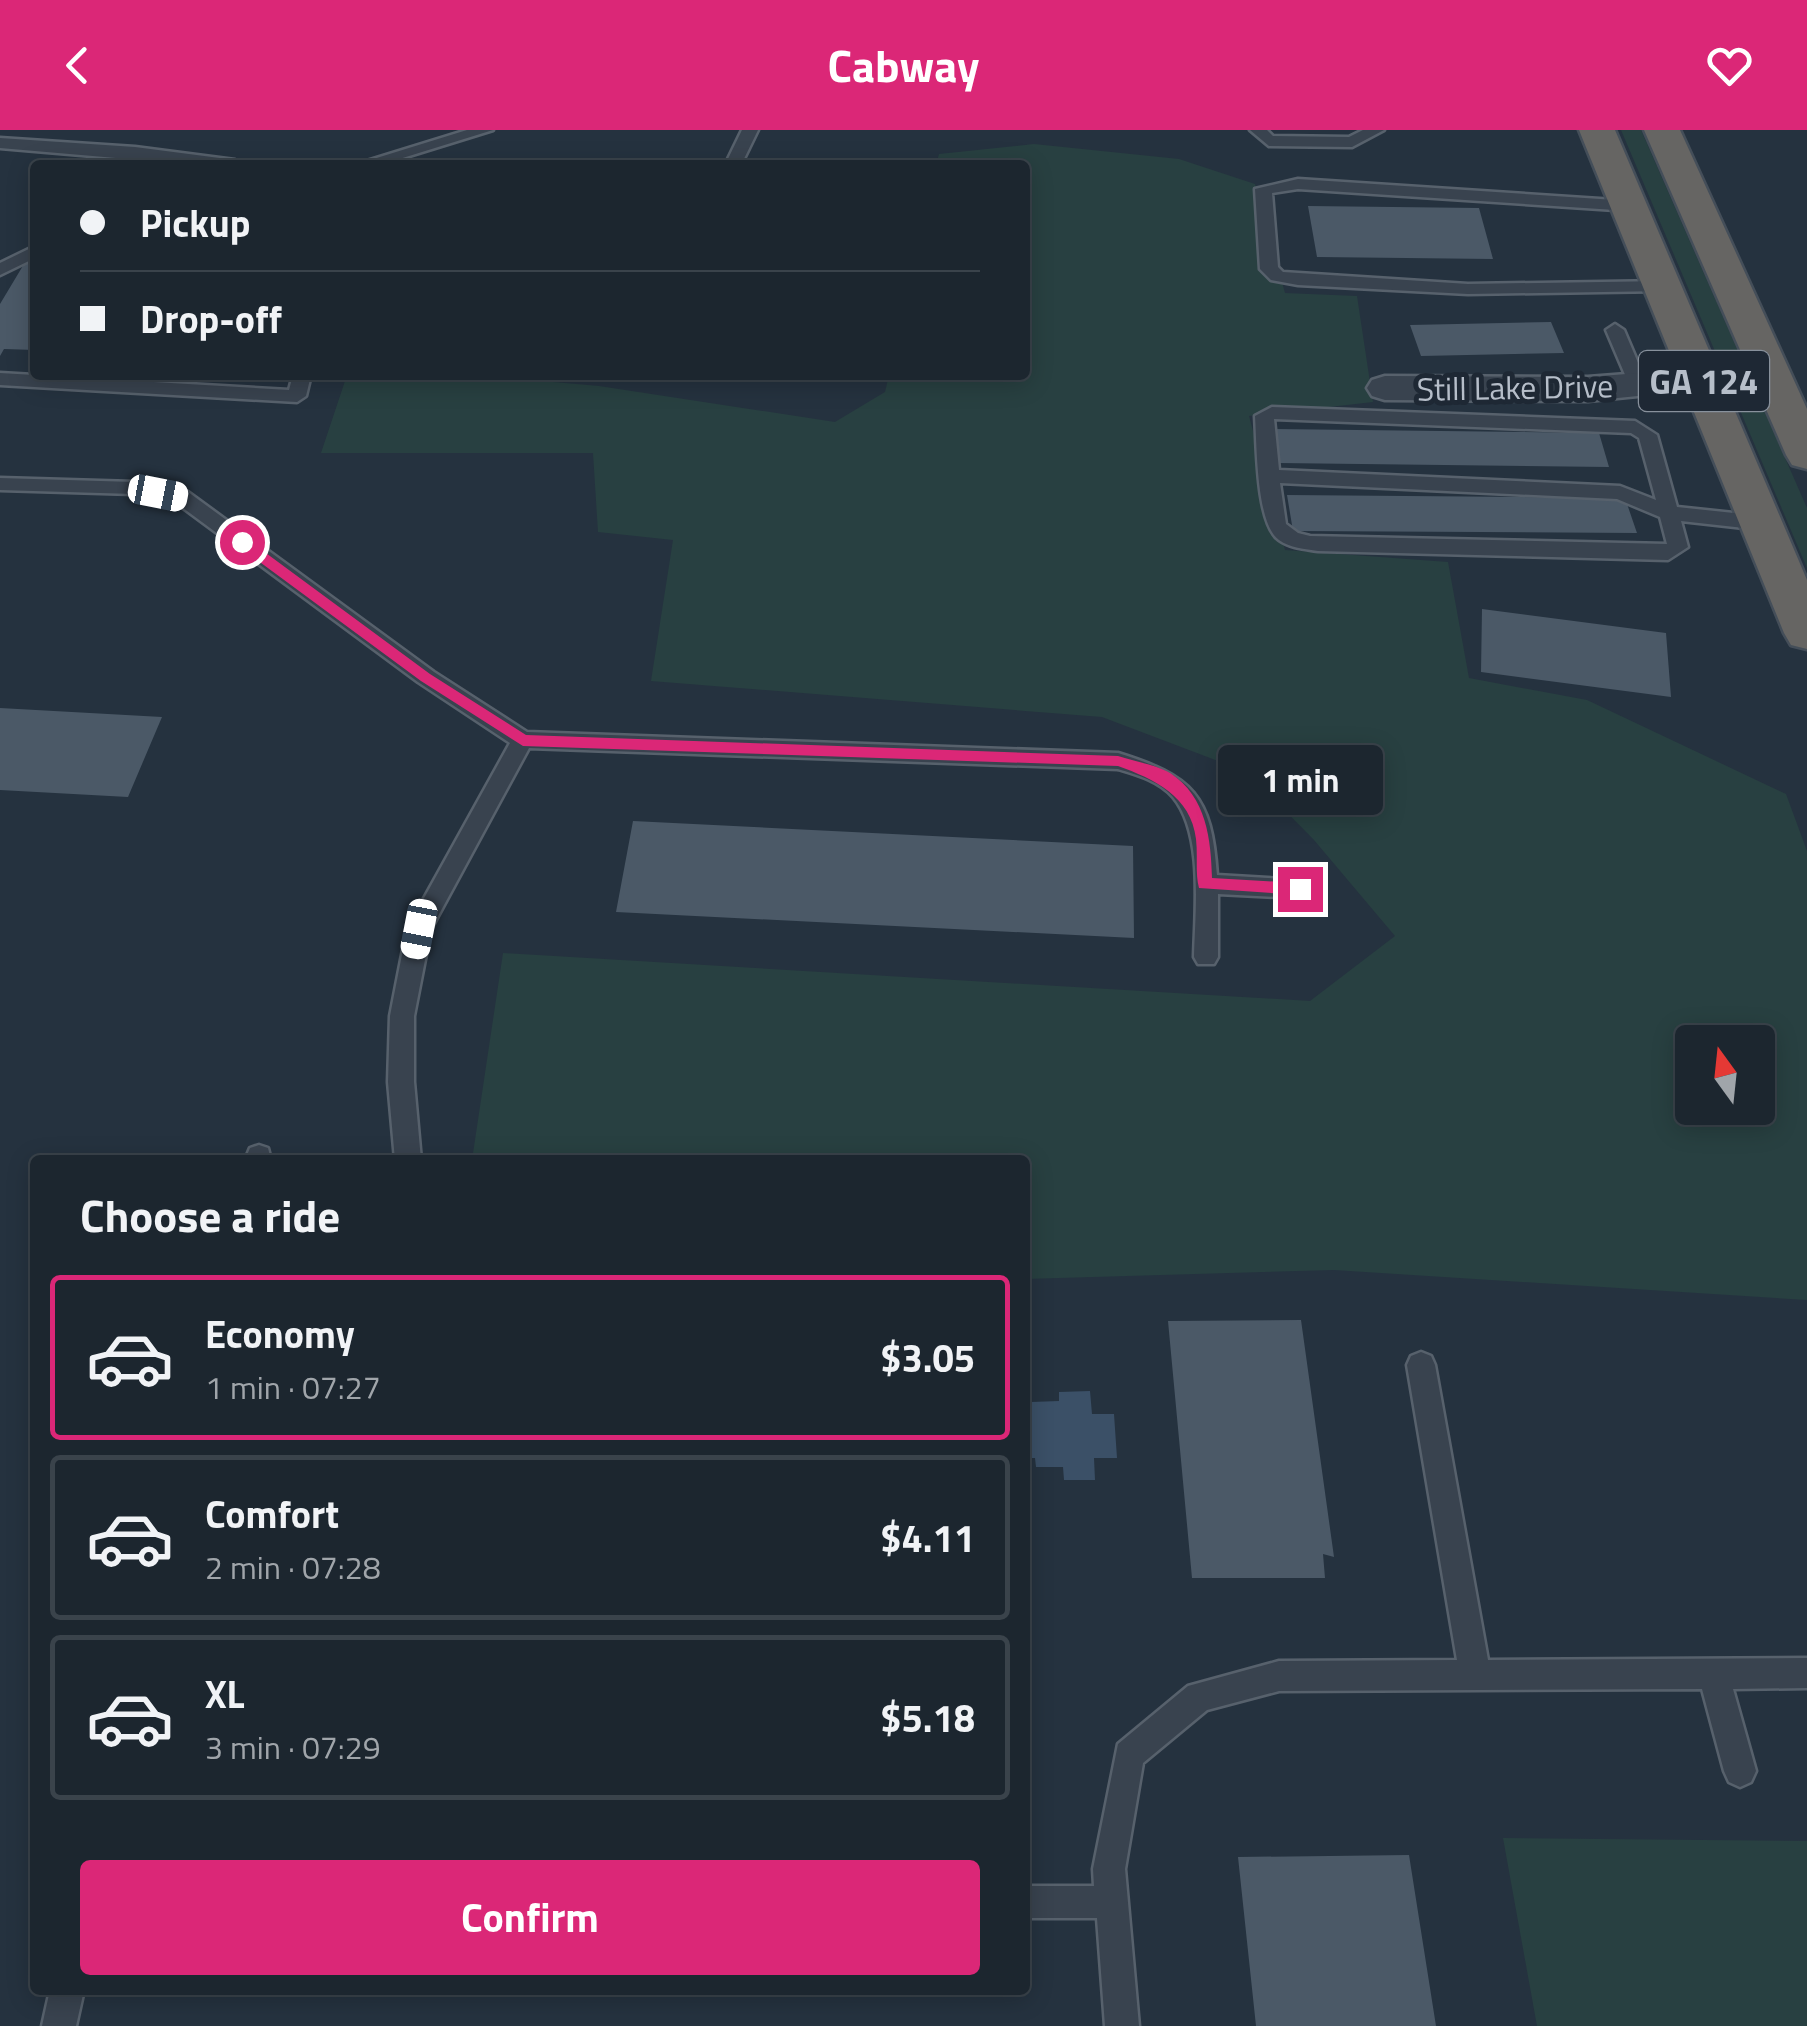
<!DOCTYPE html>
<meta charset="utf-8">
<style>
:root{--surface:#1c262f;--page:#29323b;--text:#f1f3f6;--muted:#a0a5aa;--line:#3a434b;--accent:#db2777}
body{margin:0;font-family:"Titillium Web",sans-serif;background:var(--page);color:var(--text);height:100vh;display:flex;flex-direction:column;font-size:38px;white-space:nowrap}
*{box-sizing:border-box;margin:0}
p{font-size:32px;color:var(--muted)}
.icon{flex:none;width:55px;height:55px;fill:none;stroke:currentColor;stroke-width:2;stroke-linecap:round;stroke-linejoin:round}
.map{position:relative;flex:1;overflow:hidden}
.details{position:absolute;left:30px;top:1025px;width:1000px;height:840px;display:flex;flex-direction:column;background:var(--surface);border-radius:10px;box-shadow:0 5px 25px #0003,0 0 0 2px var(--line)}
.details>*{flex:none}
.hud{position:absolute;left:30px;top:30px;width:1000px;height:220px;border-radius:10px;box-shadow:0 5px 25px #0003,0 0 0 2px var(--line);display:grid;align-content:center;height:220px;padding:0 50px;background:var(--surface)}
.needle{width:65px;rotate:345deg}
.tools{position:absolute;left:1675px;top:895px;display:grid;gap:20px}
.tools a{display:grid;place-items:center;width:100px;height:100px;border-radius:10px;background:var(--surface);box-shadow:0 5px 25px #0003,0 0 0 2px var(--line);font-size:50px}
.end{position:absolute;width:45px;height:45px;margin:-22px;border:12px solid #db2777;background:#fff;box-shadow:0 0 0 5px #fff}
.from{border-radius:50%}
.bubble{position:absolute;height:70px;border-radius:10px;background:var(--surface);box-shadow:0 5px 25px #0003,0 0 0 2px var(--line);font-size:32px;font-weight:700;line-height:70px;text-align:center}
.car{position:absolute;width:30px;height:60px;margin:-30px -15px;border-radius:12px;box-shadow:0 0 8px 2px #0007;background:linear-gradient(#fff 24%,#345 0 40%,#fff 0 76%,#345 0 86%,#fff 0)}
.hud b{display:flex;align-items:center;gap:35px;height:95px;font-size:38px}
.hud b+b{border-top:2px solid var(--line)}
.hud i{width:25px;height:25px;background:var(--text)}
ul{padding:0;list-style:none}
li{display:flex;align-items:center;gap:30px;height:165px;margin:0 20px 15px;padding:0 30px;border:5px solid var(--line);border-radius:10px}
li div{flex:1}
li b{display:block;font-size:38px}
li em{font-style:normal;font-weight:700}
li.on{border-color:var(--accent)}
li>.icon{width:90px;height:90px;stroke-width:1.5}
h2{padding:0 50px;font-size:45px;line-height:120px}
.primary-button{display:flex;gap:20px;margin-top:auto;padding:20px 50px}
.primary-button a{flex:1;height:115px;border-radius:10px;background:var(--accent);color:#fff;font-size:40px;font-weight:700;line-height:115px;text-align:center}
header{display:flex;justify-content:space-between;align-items:center;height:130px;padding:0 50px;background:var(--accent);color:#fff;font-size:45px;font-weight:700}
.map>svg:first-child{display:block}
</style>
<header><svg class="icon" aria-label="back" viewBox="0 0 24 24"><path d="M15 5l-7 7 7 7"/></svg>Cabway<svg class="icon" aria-label="heart" viewBox="0 0 24 24"><path d="M12 20l-8-8c-3-5 5-10 8-4 3-6 11-1 8 4z"/></svg></header>
<div class="map">
<svg width="1807" height="1896" viewBox="0 0 1807 1896">
<rect width="100%" height="100%" fill="#25323f"/>
<path fill="#284041" fill-rule="evenodd" d="M1621,0h20l166,378v60z
M1034,14l145,15 76,25 30,109 72,3 16,106 -124,14 36,134 163,12 21,116 118,22 199,94 21,57v449l-473,-30 -309,9v-119h-553l31,-207 807,48 85,-65 -81,-96 -67,-68 -145,-55 -451,-36 22,-141 -75,-8 -5,-79h-272l26,-78h128l124,11 236,36 50,-30 4,-17h136v-210h-89l3,-11zM1692,912h66v66h-66z
M1503,1708l304,3v185h-270z"/>
<path fill="#3b5067" d="M1090,1261l2,23h22l3,44h-23l1,22h-31l-1,-13h-27l-1,-9h-10v-48l7,-1 -1,-7 28,-1v-9z"/>
<path fill="#4b5967" d="M1308,76l171,2 14,51 -176,-2z
M24,134h11v86l-31,-1 -4,7v-52z
M1551,192l13,31 -143,3 -11,-31z
M1273,299l326,4 10,34 -331,-4z
M1287,365l338,3 12,35 -344,-2z
M1482,479l184,24 5,64 -190,-25z
M0,578l162,9 -34,80 -128,-7z
M633,691l500,25 1,92 -518,-26z
M1301,1190l33,237 -11,-3 2,24h-133l-24,-257z
M1409,1725l27,171h-180l-18,-169z"/>
<g fill="none" stroke-linecap="round" stroke-linejoin="round">
<defs>
<path id="service" d="M467,0h26l-113,35h-26z
M742,0h16l-17,35h-16z
M1250,0h17l6,6 76,1 14,-7h21l-32,17 -83,-1z
M0,8l135,9 100,13 8,5h-46l-197,-17z
M1298,49l332,22 8,5 -8,5 -332,-22 -26,4 6,74 5,5 185,12 197,-3 9,5 -9,5 -197,3 -170,-9 -27,-5 -11,-11 -5,-80z
M35,116v12l-35,17v-12z
M1615,194l9,6 23,54 -2,4 -7,2 -9,-6 -23,-54z
M0,243l289,17 4,-15h18l-5,21 -9,6 -297,-17z
M1272,277l363,14 22,14 20,72 85,9 10,7 -10,7 -81,-9 7,26 -20,13 -350,-9c-13,-2 -28,-3 -39,-11 -23,-16 -22,-95 -24,-124zM1274,289l357,14 8,5 17,62 -36,-14 -341,-16zM1280,353l337,16 43,18 7,27 -357,-8 -12,-3 -12,-9z
M0,348l134,4 54,10 246,180 93,60 591,21c74,23 94,42 99,122l83,5 12,9 -12,9 -82,-4v63l-4,7h-16l-4,-7c1,-45 10,-123 -21,-160 -14,-16 -35,-22 -55,-28l-589,-21 -98,181 -17,87v66l7,78h-26l-7,-78 2,-66 17,-87 103,-186 -92,-61 -243,-180 -41,-8 -134,-4z
M259,1015l9,3 3,12h-26l5,-12z
M1421,1222l10,4 4,9 53,295 319,-2v30l-74,1 23,82 -5,11 -11,5 -11,-5 -5,-11 -22,-82 -423,2 -72,19 -64,53 -18,106 14,157h-34l-8,-108h-72v-32h69l-1,-17 25,-125 70,-58 91,-25 178,-1 -50,-295 4,-9z
M50,1860h34l-8,36h-34z"/>
<path id="minor" d="M1704,238l13,4 5,8 -5,8 -129,13 -203,-1 -13,-4 -5,-8 5,-8 13,-4 203,1z"/>
<path id="trunk" d="M1579,0h36l192,450v69l-16,-4 -7,-12z
M1644,0h36l127,279v60l-15,-4 -6,-10z"/>
</defs>
<use href="#service" stroke="#57616c" stroke-width="5"/>
<use href="#minor" stroke="#57616c" stroke-width="5"/>
<use href="#trunk" stroke="#444e59" stroke-width="5"/>
<use href="#service" fill="#39434f" fill-rule="evenodd"/>
<use href="#minor" fill="#39434f" fill-rule="evenodd"/>
<use href="#trunk" fill="#666563" fill-rule="evenodd"/>
</g>
<path fill="#db2777" d="M238,409h9l183,135 96,61 592,21c16,5 38,9 52,17 37,24 41,67 42,105l88,5 7,6 -7,6 -101,-7c-4,-15 -1,-32 -3,-49 -5,-43 -42,-60 -78,-73l-595,-20 -102,-65 -183,-135z"/>
<g text-anchor="middle" dominant-baseline="central" stroke-width="10" stroke-linejoin="round" paint-order="stroke">
<g font-size="32" fill="#b6bec9" stroke="#1e2834">
<text transform="translate(1515 257) rotate(-1)">Still Lake Drive</text>
</g>
<rect fill="#1e2834" stroke="#88919c" stroke-width="2.5" x="1639" y="221" width="130" height="60" rx="8"/>
<g font-size="35" font-weight="bold" fill="#b6bec9">
<text x="1704" y="251">GA 124</text>
</g>
</g>
</svg>
<div class="tools">
<a><svg class="needle" viewBox="-14 -14 28 28"><path d="M0-13l5 13h-10z" fill="#e53935"/><path d="M0 13l5-13h-10z" fill="#a0a5aa"/></svg></a>
</div>
<i class="end from" style="left:242px;top:412px"></i>
<i class="end" style="left:1300px;top:759px"></i>
<div class="bubble" style="left:1218px;top:615px;width:165px">1 min</div>
<i class="car" style="left:158px;top:363px;rotate:101deg"></i>
<i class="car" style="left:419px;top:799px;rotate:191deg"></i>
<div class="hud">
<b><i class="from"></i>Pickup</b>
<b><i></i>Drop-off</b>
</div>
<section class="details">
<h2>Choose a ride</h2>
<ul>
<li class="on"><svg class="icon" aria-label="car" viewBox="0 0 24 24"><path d="M5 17H2v-5l4-1 3-4h7l3 4 3 1v5h-3M9 17h6M6 11h13"/><circle cx="7" cy="17" r="2"/><circle cx="17" cy="17" r="2"/></svg><div><b>Economy</b><p>1 min · 07:27</p></div><em>$3.05</em></li>
<li><svg class="icon" aria-label="car" viewBox="0 0 24 24"><path d="M5 17H2v-5l4-1 3-4h7l3 4 3 1v5h-3M9 17h6M6 11h13"/><circle cx="7" cy="17" r="2"/><circle cx="17" cy="17" r="2"/></svg><div><b>Comfort</b><p>2 min · 07:28</p></div><em>$4.11</em></li>
<li><svg class="icon" aria-label="car" viewBox="0 0 24 24"><path d="M5 17H2v-5l4-1 3-4h7l3 4 3 1v5h-3M9 17h6M6 11h13"/><circle cx="7" cy="17" r="2"/><circle cx="17" cy="17" r="2"/></svg><div><b>XL</b><p>3 min · 07:29</p></div><em>$5.18</em></li>
</ul>
<div class="primary-button"><a>Confirm</a></div>
</section>
</div>
